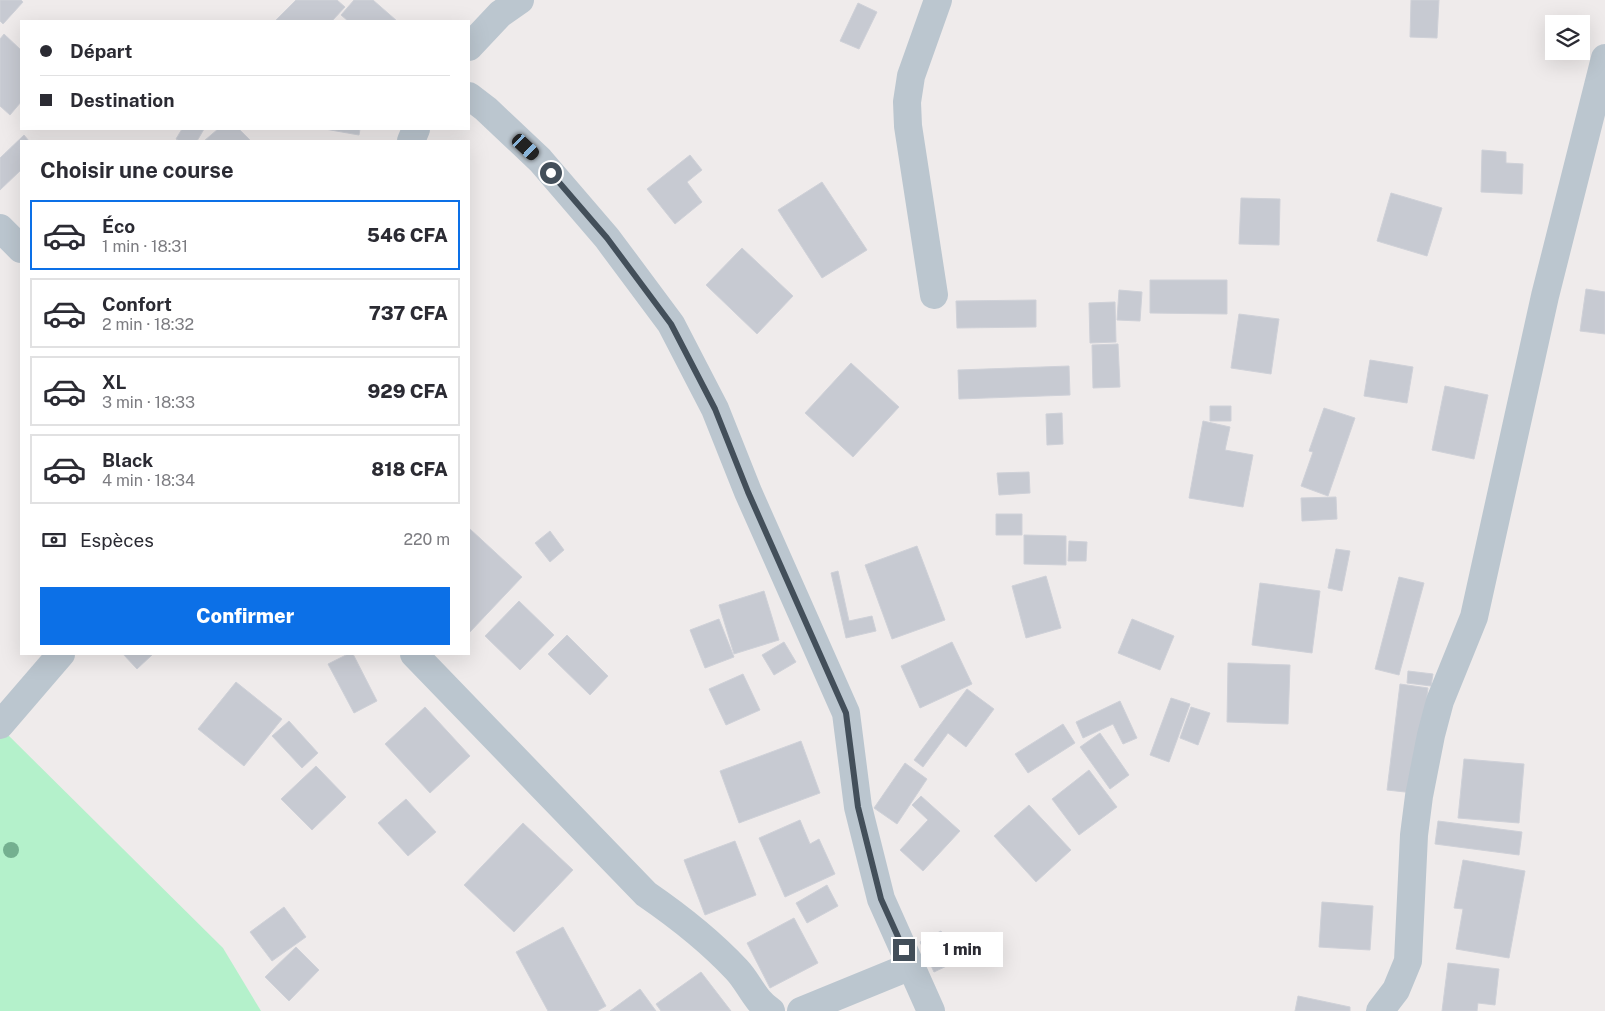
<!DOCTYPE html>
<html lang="fr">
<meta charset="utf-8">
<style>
:root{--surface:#fff;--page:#f7f7f7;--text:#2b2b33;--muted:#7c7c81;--line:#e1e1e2;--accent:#0c70e7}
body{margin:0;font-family:"Public Sans",sans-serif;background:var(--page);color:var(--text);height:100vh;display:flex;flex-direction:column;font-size:19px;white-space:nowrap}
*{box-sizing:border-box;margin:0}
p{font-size:16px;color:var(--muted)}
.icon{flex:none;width:28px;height:28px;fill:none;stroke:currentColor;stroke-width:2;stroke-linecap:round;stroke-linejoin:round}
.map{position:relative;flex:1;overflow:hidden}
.panel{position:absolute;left:20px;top:140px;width:450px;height:515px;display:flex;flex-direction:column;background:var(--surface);border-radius:0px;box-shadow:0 5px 20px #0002}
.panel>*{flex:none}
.guide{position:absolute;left:20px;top:20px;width:450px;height:110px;border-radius:0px;box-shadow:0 5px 20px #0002;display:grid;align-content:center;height:110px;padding:0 20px;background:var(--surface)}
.controls{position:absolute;left:1545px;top:15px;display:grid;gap:10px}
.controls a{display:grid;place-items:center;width:45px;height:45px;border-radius:0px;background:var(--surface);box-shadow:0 5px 20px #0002;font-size:25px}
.end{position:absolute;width:22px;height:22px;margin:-11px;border:6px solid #434f5a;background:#fff;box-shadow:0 0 0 2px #fff}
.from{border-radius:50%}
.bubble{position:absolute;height:35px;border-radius:0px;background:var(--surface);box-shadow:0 5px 20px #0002;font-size:16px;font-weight:800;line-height:35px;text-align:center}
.car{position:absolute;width:15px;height:30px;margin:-15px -8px;border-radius:6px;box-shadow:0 0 4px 1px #0007;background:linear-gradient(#222 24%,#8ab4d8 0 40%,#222 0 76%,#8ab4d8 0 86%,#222 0)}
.guide b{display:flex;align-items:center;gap:18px;height:48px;font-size:19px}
.guide b+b{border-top:1px solid var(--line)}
.guide i{width:12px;height:12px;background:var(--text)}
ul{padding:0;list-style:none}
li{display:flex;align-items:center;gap:15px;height:70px;margin:0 10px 8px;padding:0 10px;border:2px solid var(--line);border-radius:0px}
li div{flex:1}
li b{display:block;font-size:19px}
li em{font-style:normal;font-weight:800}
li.active{border-color:var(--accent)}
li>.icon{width:45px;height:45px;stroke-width:1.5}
h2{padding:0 20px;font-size:22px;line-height:60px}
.pay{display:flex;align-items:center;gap:12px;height:55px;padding:0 20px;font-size:19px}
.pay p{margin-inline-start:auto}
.button{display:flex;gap:10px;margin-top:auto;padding:10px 20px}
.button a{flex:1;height:58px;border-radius:0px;background:var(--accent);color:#fff;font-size:20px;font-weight:800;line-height:58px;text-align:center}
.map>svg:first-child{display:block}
</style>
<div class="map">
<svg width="1605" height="1011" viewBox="0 0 1605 1011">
<rect width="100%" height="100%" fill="#efebeb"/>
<path fill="#b4f1cb" d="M0,727l223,221 38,63h-261z"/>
<path fill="#c7cad2" stroke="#cfd1d8" d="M0,0h21l2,2 -20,22 -3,-3z
M296,0h41l8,7 -13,14h-57z
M354,0h19l24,21h-49l-7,-6z
M1411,0h28l-2,38 -27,-1z
M858,3l19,9 -18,37 -19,-8z
M4,34l17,16v52l-11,13 -10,-9v-67z
M182,129h22l-7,12h-17l-4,-2z
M218,129h21l12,12h-47z
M325,129h35l-1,6z
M24,135l5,6h-8v29l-21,20v-32z
M1482,150l24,2v11l17,1 -1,30 -41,-2z
M690,155l12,15 -15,12 15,20 -27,22 -28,-35z
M822,182l45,68 -45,28 -44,-68z
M1391,193l51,15 -15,48 -50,-15z
M1241,198l39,1 -1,46 -40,-1z
M742,248l51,48 -36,38 -51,-49z
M1150,280h77v34l-77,-1z
M1586,289l19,3v42l-25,-3z
M1119,290l23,2 -2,29 -23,-1z
M1036,300v27l-79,1 -1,-27z
M1115,302l1,40 -26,1 -1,-40z
M1239,314l40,5 -8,55 -40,-6z
M1118,344l2,43 -27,1 -1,-43z
M1370,360l43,7 -6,36 -43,-7z
M851,363l48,44 -46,50 -48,-44z
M1069,366l1,29 -111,4 -1,-29z
M1445,386l43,9 -14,64 -42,-9z
M1210,406h21v15h-21z
M1324,408l31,10 -27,78 -27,-10 12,-34 -4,-1z
M1062,413l1,31 -16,1 -1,-31z
M1203,421l27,6 -5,23 28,5 -10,52 -54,-9z
M1029,472l1,21 -31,2 -2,-22z
M1336,497l1,22 -35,2 -1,-23z
M996,514h26v21h-26z
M470,529l52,48 -53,56v-103z
M550,531l14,19 -14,12 -15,-19z
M1024,535l42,1v29l-42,-1z
M1069,541l18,1 -1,19h-18z
M917,546l28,74 -53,19 -27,-74z
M1336,549l14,2 -8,40 -14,-3z
M838,571l11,50 23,-5 4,15 -30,7 -15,-65z
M1046,576l15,52 -35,10 -14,-52z
M1399,577l25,6 -25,92 -24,-6z
M1260,583l60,8 -8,62 -60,-8z
M764,591l15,49 -45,14 -15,-49z
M519,601l35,34 -34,35 -35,-34z
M719,619l15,38 -29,11 -15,-38z
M1132,619l42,17 -14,34 -42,-17z
M567,635l41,41 -18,19 -42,-41z
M784,642l12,20 -22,13 -12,-20z
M952,642l20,42 -52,24 -19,-42z
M123,654h30l-16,15z
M348,654h5l24,47 -23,12 -26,-49z
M1228,663l62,2 -2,59 -61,-2z
M1408,671l25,3 -2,12 -24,-3z
M743,674l17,36 -34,15 -17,-36z
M236,682l46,37 -38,47 -46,-37z
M1400,684l28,4 -14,105 -27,-3z
M967,689l27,20 -28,38 -18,-14 -25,34 -9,-7z
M1171,698l19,6 -21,58 -19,-7z
M1120,701l17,37 -14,6 -10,-20 -30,14 -7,-16z
M425,707l45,49 -40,37 -45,-49z
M1191,707l19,6 -12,32 -18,-7z
M289,721l29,32 -16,15 -30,-32z
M1063,724l12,19 -47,30 -13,-19z
M1100,733l29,42 -19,14 -30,-42z
M801,741l19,52 -81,30 -19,-52z
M1464,759l60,5 -5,59 -61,-5z
M905,763l22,16 -30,45 -23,-16z
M316,766l30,31 -34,33 -31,-31z
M1089,770l28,37 -38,28 -27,-36z
M921,796l39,35 -37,40 -23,-21 28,-30 -16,-15z
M406,799l30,33 -28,24 -30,-33z
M1029,805l42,45 -35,32 -42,-46z
M800,820l10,24 9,-5 16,35 -50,23 -26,-59z
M1438,821l84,11 -3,23 -84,-11z
M523,823l50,47 -59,62 -50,-47z
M735,841l21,54 -51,20 -21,-55z
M1463,860l62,11 -16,87 -53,-9 7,-40 -9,-1z
M827,885l11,21 -31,17 -11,-20z
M1322,902l51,4 -3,44 -51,-3z
M284,907l22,30 -34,24 -22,-29z
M794,918l24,45 -48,25 -23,-45z
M563,927l43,79 -9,5h-49l-32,-59z
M941,931l14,31 -21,10 -14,-30z
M296,947l23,23 -30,31 -24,-24z
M1448,963l51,6 -4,36 -17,-2 -1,8h-35z
M701,972l30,39h-70l-5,-7z
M640,989l16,22h-46z
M1298,996l52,11v4h-55z"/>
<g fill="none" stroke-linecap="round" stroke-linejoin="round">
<path stroke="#bbc6cf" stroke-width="28" d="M469,47l31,-33 20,-14
M469,96l17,13 54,51 67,78 64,86 44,85 33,83 98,221 12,94 23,92 50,112
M411,141l5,-12
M0,228l21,21
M934,295l-26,-169 -1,-24 4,-26 27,-76
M414,654l232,240c32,22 64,47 91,76 13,14 17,30 34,41
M0,725l61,-71
M801,1011l110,-45
M1380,1011l16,-21 12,-29 6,-126 5,-39 12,-61 9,-34 34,-84 71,-321 60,-238"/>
</g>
<circle fill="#74b090" cx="11" cy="850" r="8"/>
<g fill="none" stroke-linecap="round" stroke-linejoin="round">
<path stroke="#434f5a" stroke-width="6" d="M551,173l56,65 64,86 44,85 33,83 98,221 12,94 23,92 23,51"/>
</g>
</svg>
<div class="controls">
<a><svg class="icon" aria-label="layers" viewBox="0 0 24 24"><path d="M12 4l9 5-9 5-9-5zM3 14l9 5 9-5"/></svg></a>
</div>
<i class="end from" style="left:551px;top:173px"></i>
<i class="end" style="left:904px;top:950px"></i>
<div class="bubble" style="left:921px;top:932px;width:82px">1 min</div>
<i class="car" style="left:526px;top:147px;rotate:133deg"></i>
<div class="guide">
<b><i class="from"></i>Départ</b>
<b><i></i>Destination</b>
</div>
<section class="panel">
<h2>Choisir une course</h2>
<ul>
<li class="active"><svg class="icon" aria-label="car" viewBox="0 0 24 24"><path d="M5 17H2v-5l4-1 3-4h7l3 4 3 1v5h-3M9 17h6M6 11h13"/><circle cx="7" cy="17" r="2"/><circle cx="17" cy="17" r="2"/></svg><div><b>Éco</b><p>1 min · 18:31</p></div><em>546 CFA</em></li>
<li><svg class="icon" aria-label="car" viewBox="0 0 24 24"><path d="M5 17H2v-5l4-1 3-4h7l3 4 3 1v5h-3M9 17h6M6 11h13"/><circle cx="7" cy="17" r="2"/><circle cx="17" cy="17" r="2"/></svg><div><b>Confort</b><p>2 min · 18:32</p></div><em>737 CFA</em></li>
<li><svg class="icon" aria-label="car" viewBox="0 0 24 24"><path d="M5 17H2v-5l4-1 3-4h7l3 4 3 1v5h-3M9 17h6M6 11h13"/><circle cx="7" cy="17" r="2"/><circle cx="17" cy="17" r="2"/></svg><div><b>XL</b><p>3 min · 18:33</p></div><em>929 CFA</em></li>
<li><svg class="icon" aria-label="car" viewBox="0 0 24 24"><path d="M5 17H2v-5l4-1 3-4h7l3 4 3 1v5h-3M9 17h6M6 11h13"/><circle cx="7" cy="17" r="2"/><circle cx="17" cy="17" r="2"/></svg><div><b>Black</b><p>4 min · 18:34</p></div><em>818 CFA</em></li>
</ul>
<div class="pay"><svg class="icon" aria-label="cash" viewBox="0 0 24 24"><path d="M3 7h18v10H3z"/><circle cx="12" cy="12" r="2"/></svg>Espèces<p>220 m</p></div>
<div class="button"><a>Confirmer</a></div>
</section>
</div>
